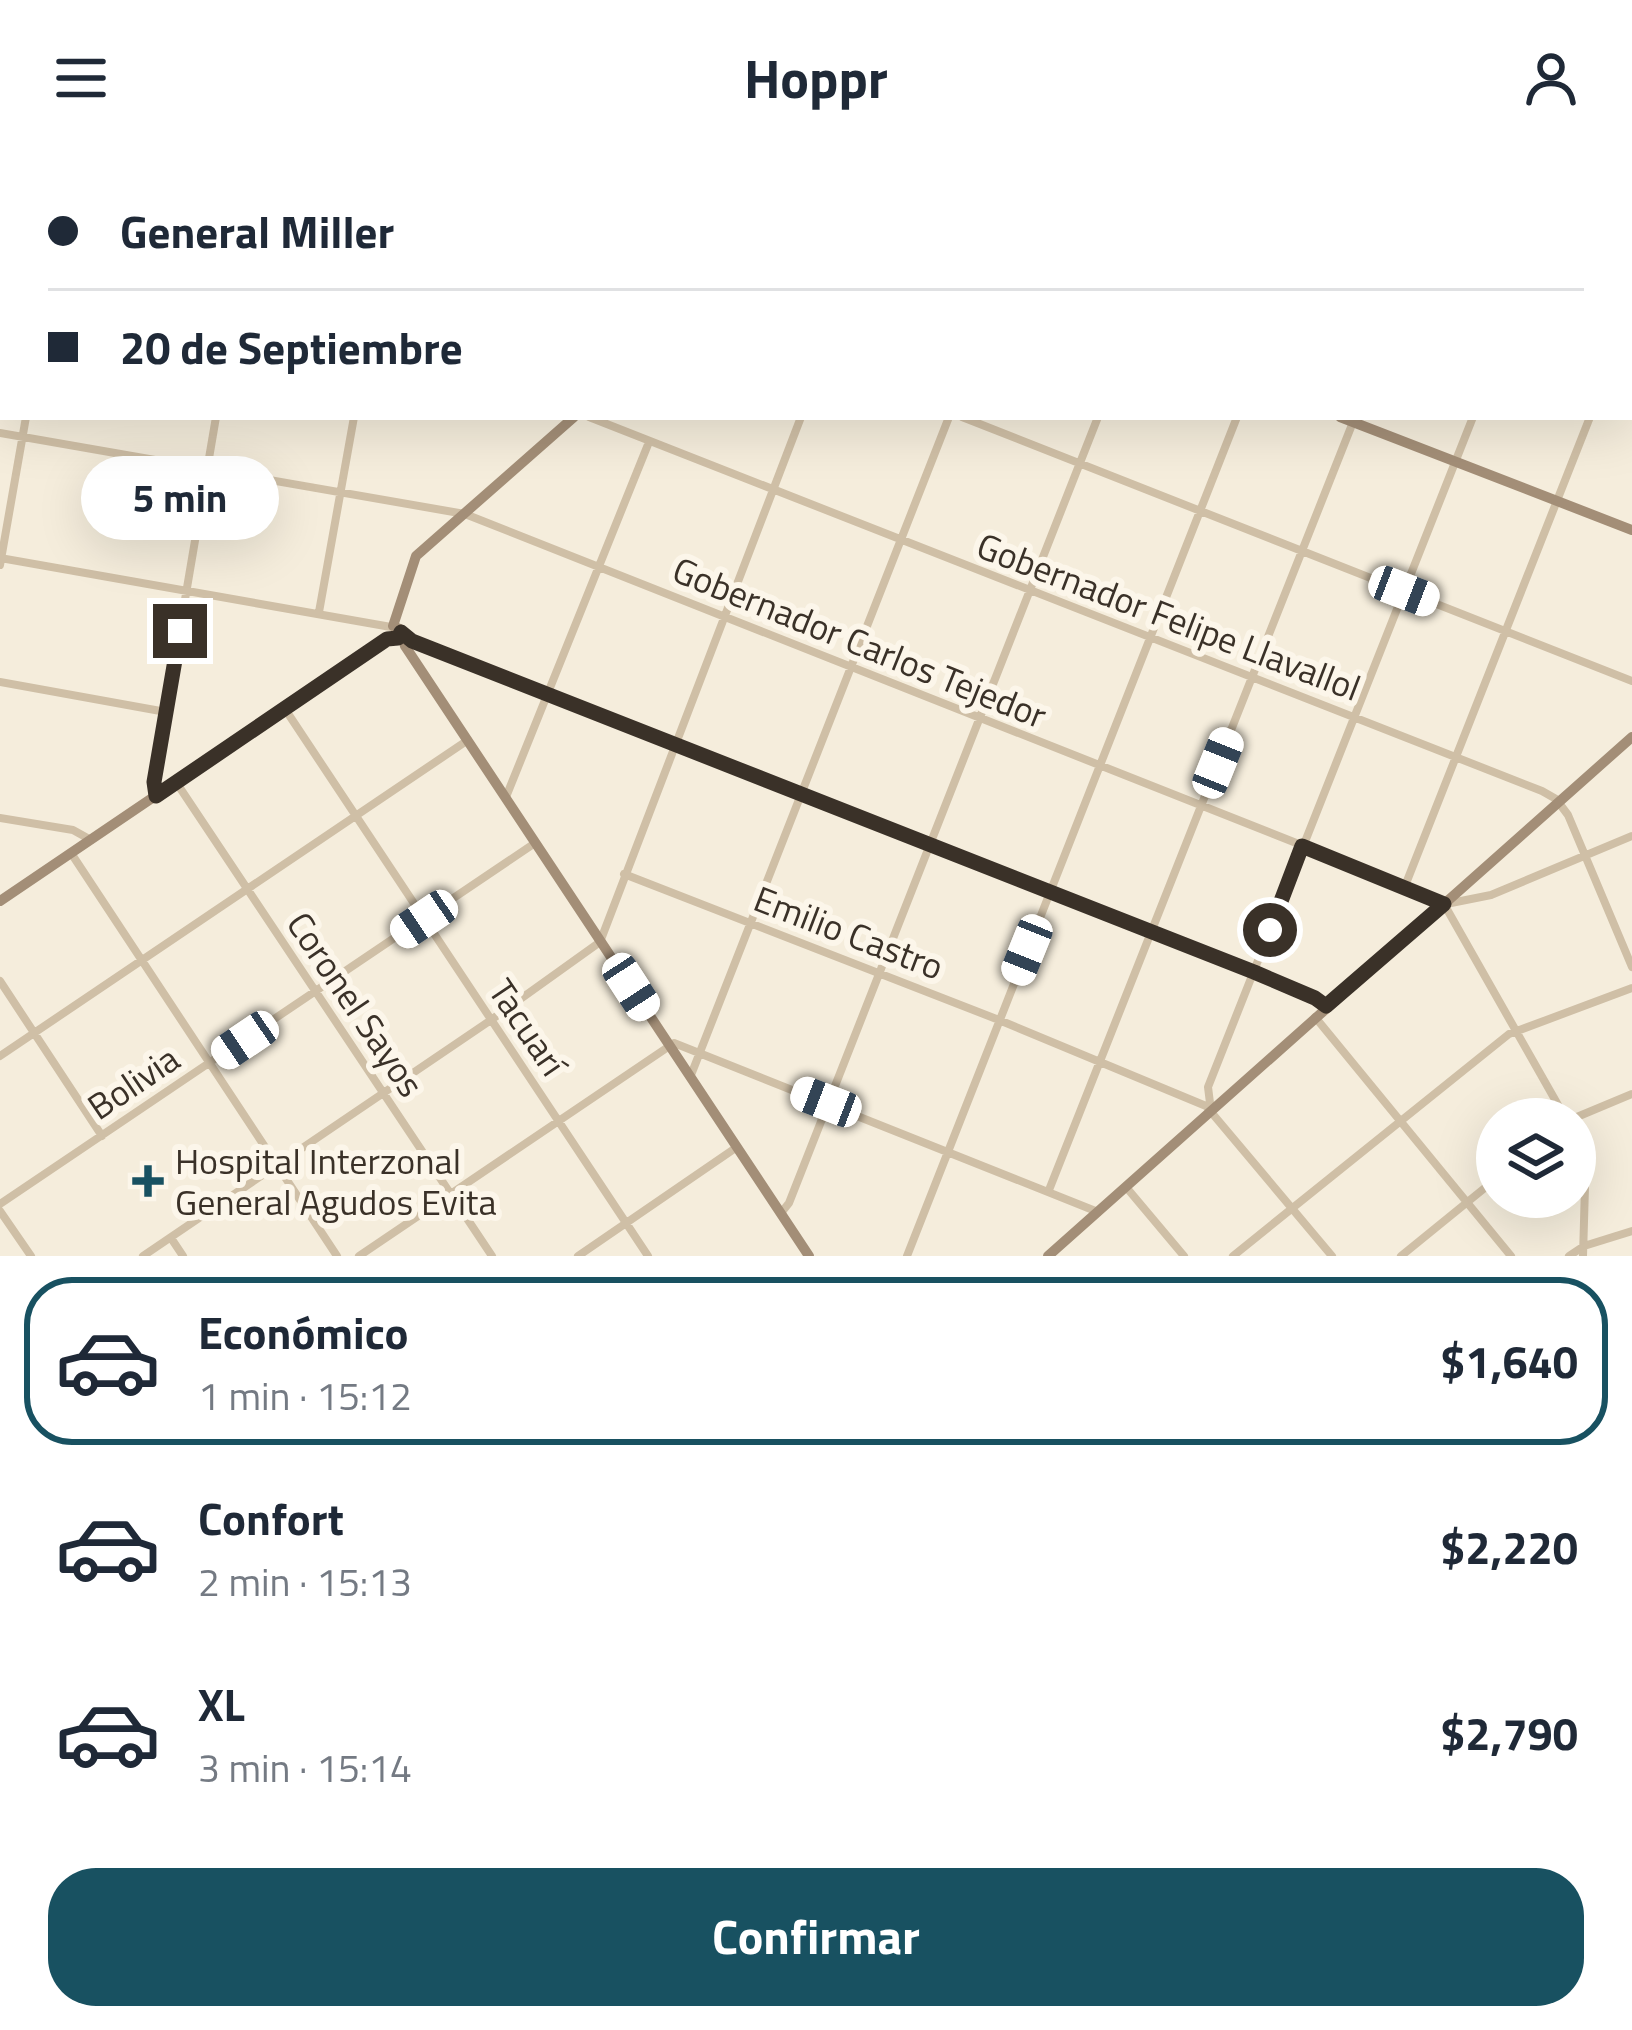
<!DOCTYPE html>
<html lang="es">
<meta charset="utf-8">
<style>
:root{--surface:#fff;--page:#f2f2f3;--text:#1f2937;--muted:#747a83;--line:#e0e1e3;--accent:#185161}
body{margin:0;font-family:"Titillium Web",sans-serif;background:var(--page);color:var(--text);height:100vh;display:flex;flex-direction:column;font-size:45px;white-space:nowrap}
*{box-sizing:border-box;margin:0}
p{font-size:39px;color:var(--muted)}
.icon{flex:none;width:66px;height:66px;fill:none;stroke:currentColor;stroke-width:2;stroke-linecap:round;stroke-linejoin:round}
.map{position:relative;height:1100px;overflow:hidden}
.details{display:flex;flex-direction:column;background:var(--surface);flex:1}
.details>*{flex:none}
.banner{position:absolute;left:0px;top:0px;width:1632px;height:264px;box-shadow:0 12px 48px #0002;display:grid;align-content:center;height:264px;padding:0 48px;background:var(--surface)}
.controls{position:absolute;left:1476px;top:942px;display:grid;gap:24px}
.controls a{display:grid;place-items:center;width:120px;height:120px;border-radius:50%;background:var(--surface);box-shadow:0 12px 48px #0002;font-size:60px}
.end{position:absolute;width:54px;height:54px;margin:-27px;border:15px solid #3a3128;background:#fff;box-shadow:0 0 0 6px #fff}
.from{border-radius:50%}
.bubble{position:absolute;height:84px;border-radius:42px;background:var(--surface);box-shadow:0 12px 48px #0002;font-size:39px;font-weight:700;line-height:84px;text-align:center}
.car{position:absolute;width:36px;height:72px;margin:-36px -18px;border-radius:15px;box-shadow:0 0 9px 3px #0007;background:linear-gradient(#fff 24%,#345 0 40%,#fff 0 76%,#345 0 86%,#fff 0)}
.banner b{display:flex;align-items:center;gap:42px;height:114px;font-size:45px}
.banner b+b{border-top:3px solid var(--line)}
.banner i{width:30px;height:30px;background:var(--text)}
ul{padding:21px 0 0;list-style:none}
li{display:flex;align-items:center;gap:36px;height:168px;margin:0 24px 18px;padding:0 24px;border:6px solid transparent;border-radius:48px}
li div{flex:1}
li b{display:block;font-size:45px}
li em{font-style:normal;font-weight:700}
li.on{border-color:var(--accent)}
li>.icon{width:108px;height:108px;stroke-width:1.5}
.action{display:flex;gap:24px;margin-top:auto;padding:24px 48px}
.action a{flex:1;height:138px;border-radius:48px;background:var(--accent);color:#fff;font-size:48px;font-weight:700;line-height:138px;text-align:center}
header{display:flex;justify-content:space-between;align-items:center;height:156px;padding:0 48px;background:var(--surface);font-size:54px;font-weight:700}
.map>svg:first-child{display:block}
</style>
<header><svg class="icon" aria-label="menu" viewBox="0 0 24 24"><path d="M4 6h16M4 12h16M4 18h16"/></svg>Hoppr<svg class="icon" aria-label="person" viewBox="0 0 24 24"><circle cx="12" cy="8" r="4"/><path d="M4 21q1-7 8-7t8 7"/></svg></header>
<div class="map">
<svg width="1632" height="1100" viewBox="0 0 1632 1100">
<rect width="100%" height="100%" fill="#f5eddc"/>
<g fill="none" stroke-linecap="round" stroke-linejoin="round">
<path stroke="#cfbfa6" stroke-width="8" d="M0,0l15,3
M980,0l7,3
M1277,0l8,3
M1571,0l7,3
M70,3l1,-3
M261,3l1,-3
M401,3v-3
M560,3l1,-3
M902,3l1,-3
M1050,3l2,-3
M1199,3l2,-3
M1454,3l1,-3
M1629,23l3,1
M1629,140l3,1
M0,150h3
M1629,158l3,-8
M1629,257l3,1
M589,261l953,374 14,8 12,16 64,152
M962,261l670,264
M0,277l465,81 940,372 39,18 122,215
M0,402l391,69
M0,409l26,-148
M319,456l35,-195
M404,479l142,60 708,277 61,26 11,9
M0,526l166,30
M285,553l363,547
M176,626l316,474
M156,640l-2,-14 62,-365
M506,641l143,-355
M0,662l73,12 18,10
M71,697l266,403
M624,718l375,146 207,86 126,150
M1405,730l185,-469
M1446,748l45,-9 141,-59
M0,825l102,155
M1315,861l196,239
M0,900l468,-316
M691,919l258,-658
M1211,955l-3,-24 265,-670
M1572,963l60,-25
M1575,977l11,19 -3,104
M1126,1031l58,69
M1049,1034l306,-773
M0,1048l535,-361
M0,1055l31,45
M781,1057l8,-10 309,-786
M171,1082l12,18
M143,1100l348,-236 109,-78 201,-525
M359,1100l315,-213 424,169
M578,1100l159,-109
M907,1100l330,-839
M1233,1100l276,-222 123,-46
M1401,1100l96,-78
M1569,1100l15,-10 48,-15"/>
<path stroke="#a38e77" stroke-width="10" d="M729,0l5,3
M1340,261l292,113
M393,470l7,3 5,17 404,610
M393,470l23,-70 158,-139
M0,745l390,-264
M1048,1100l584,-519"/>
</g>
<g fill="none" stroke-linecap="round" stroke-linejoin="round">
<path stroke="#3a3128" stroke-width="15" d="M180,475l-26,151 2,14 231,-157 11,-1 3,-6 11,9 842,331 61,26 11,8 118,-102 -142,-58 -32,84"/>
</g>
<path fill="#185161" stroke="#fcf6ea" stroke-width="4.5" d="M142 1007h12v12h12v12h-12v12h-12v-12h-12v-12h12z"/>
<g text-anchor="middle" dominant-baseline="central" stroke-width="12" stroke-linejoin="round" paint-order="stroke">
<g font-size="36" fill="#3a3128" stroke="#fcf6ea">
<text transform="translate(1169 460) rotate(21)">Gobernador Felipe Llavallol</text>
<text transform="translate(860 486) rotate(22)">Gobernador Carlos Tejedor</text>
<text transform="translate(849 776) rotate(21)">Emilio Castro</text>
<text transform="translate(356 848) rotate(56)">Coronel Sayos</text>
<text transform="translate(528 871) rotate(56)">Tacuarí</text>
<text transform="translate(133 926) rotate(-34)">Bolivia</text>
</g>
<g font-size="36" fill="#3a3128" stroke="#fcf6ea" text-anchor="start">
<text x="175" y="1004">Hospital Interzonal<tspan x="175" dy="41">General Agudos Evita</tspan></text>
</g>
</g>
</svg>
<div class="controls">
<a><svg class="icon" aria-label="layers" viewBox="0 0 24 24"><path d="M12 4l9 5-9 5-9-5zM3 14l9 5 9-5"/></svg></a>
</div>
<i class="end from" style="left:1270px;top:774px"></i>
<i class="end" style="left:180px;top:475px"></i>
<div class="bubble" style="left:81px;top:300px;width:198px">5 min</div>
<i class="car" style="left:1404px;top:435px;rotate:111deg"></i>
<i class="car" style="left:1218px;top:607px;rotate:22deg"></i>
<i class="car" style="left:424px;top:763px;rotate:236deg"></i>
<i class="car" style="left:1027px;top:794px;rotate:202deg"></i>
<i class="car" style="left:631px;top:831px;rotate:147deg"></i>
<i class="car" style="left:245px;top:884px;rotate:236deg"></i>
<i class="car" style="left:826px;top:946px;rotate:291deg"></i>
<div class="banner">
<b><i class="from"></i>General Miller</b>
<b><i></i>20 de Septiembre</b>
</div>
</div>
<section class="details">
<ul>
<li class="on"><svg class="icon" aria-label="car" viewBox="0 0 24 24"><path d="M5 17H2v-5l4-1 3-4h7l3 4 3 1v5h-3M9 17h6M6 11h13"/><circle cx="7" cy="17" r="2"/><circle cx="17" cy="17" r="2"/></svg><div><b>Económico</b><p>1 min · 15:12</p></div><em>$1,640</em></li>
<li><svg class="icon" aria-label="car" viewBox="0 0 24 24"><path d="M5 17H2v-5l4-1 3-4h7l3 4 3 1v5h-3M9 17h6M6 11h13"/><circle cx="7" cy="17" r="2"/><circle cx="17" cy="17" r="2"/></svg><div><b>Confort</b><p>2 min · 15:13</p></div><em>$2,220</em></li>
<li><svg class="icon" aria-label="car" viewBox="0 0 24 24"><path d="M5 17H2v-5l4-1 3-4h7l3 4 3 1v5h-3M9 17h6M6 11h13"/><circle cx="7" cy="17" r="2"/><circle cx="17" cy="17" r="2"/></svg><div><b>XL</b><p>3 min · 15:14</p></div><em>$2,790</em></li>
</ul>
<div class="action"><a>Confirmar</a></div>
</section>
